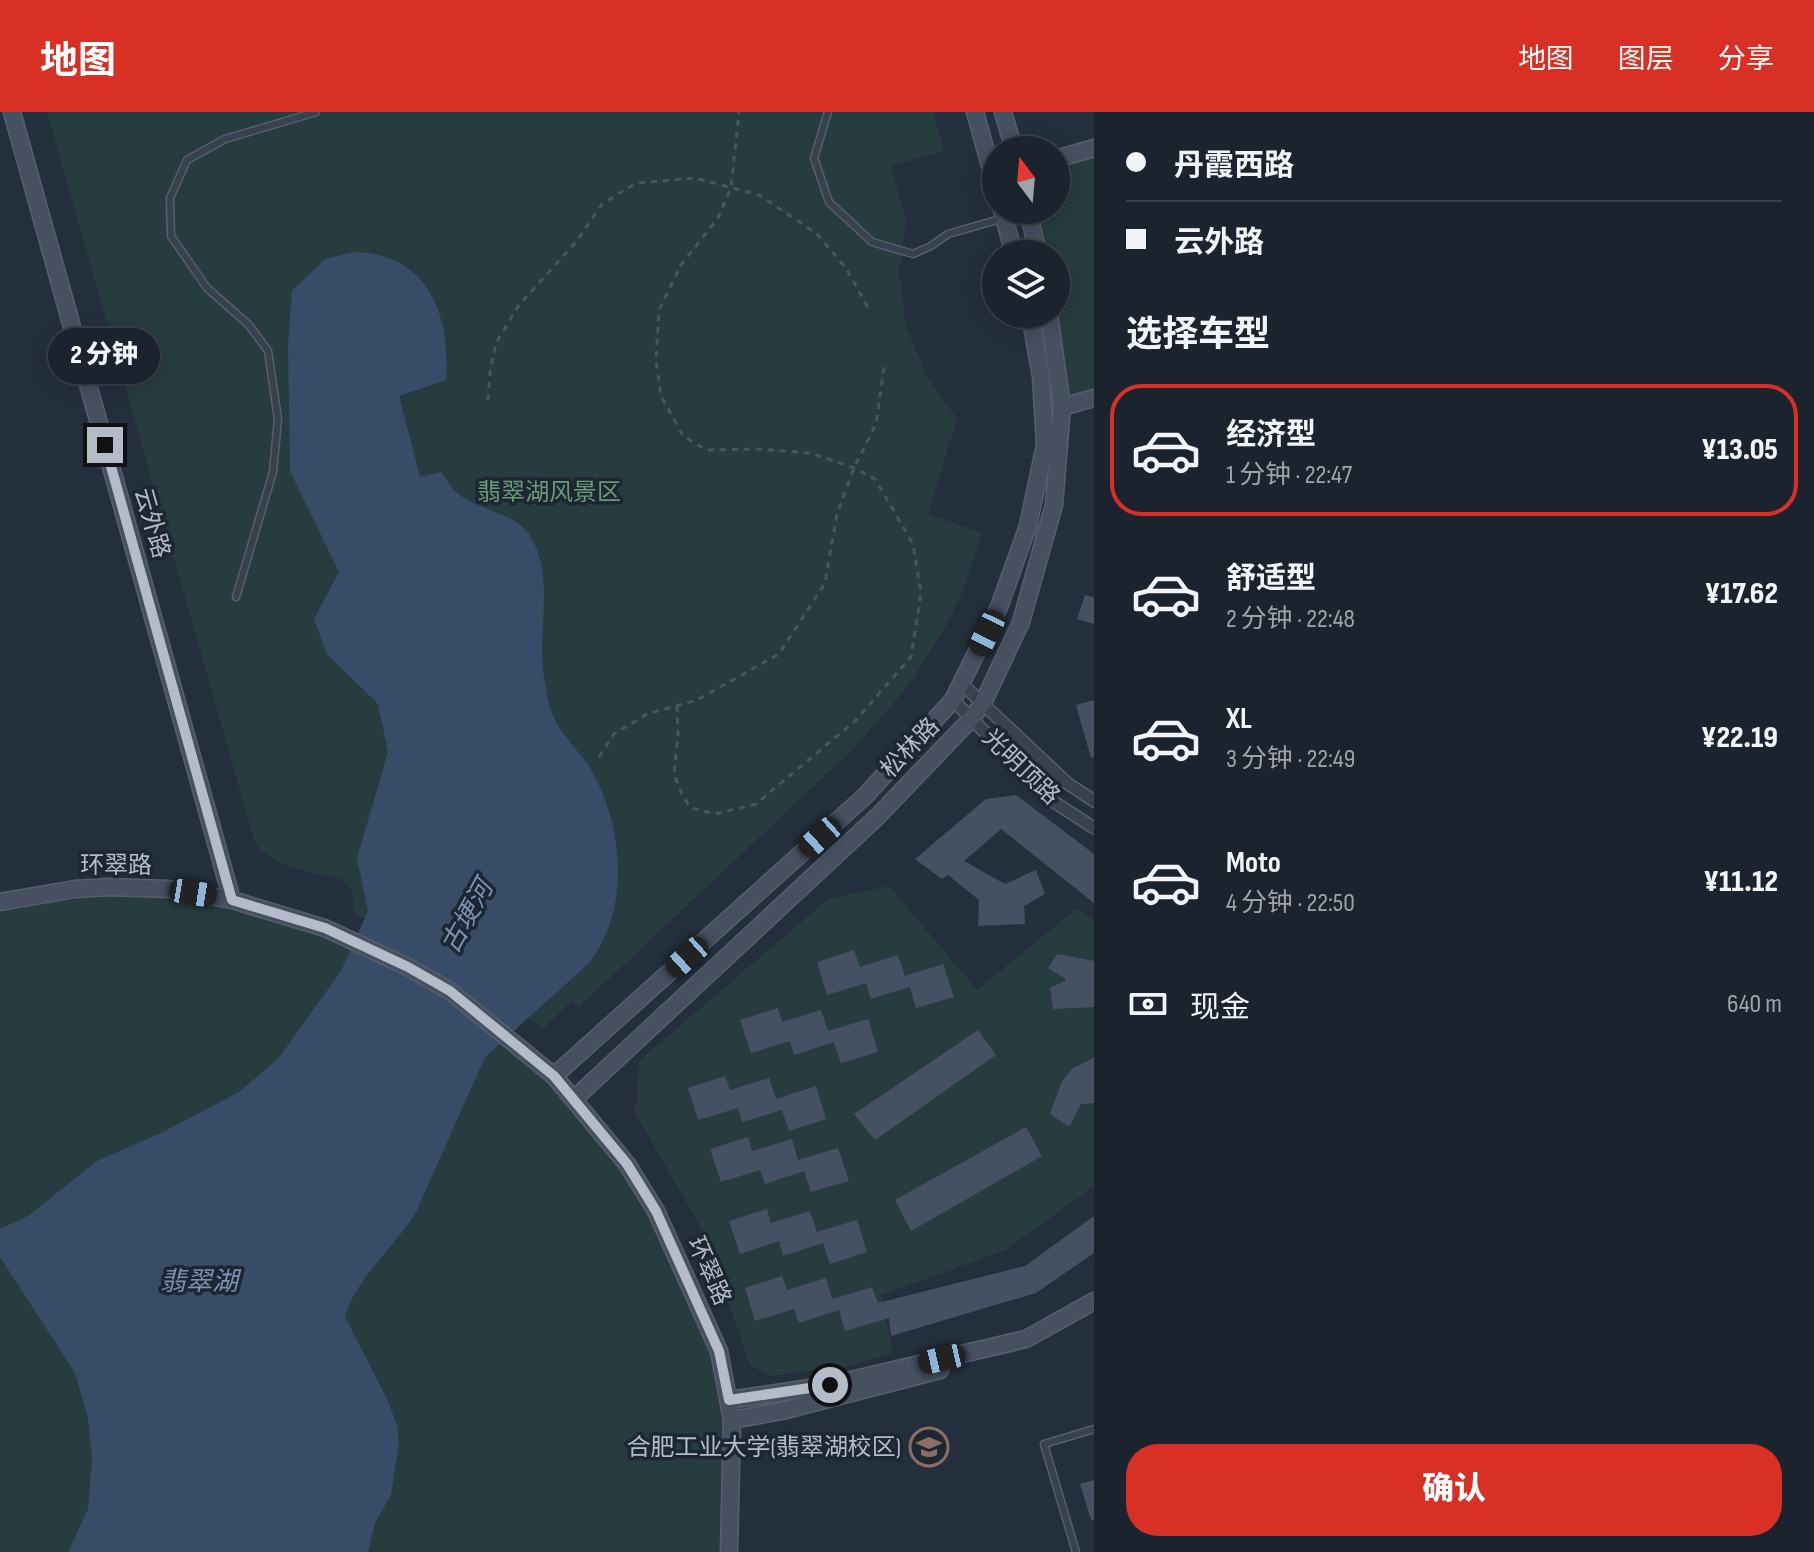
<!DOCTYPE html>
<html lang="zh">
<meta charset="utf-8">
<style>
:root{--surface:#1b232e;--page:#242b36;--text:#f1f3f6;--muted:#a0a4aa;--line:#39404a;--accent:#d93025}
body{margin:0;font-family:"Sofia Sans Condensed","Noto Sans SC",sans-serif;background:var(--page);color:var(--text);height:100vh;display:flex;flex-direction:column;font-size:30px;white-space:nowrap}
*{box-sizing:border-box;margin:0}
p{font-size:26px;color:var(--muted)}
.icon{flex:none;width:44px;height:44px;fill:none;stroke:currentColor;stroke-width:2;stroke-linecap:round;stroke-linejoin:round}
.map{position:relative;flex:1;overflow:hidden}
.panel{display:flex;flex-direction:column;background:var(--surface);width:720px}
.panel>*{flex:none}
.guide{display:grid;align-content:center;height:176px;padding:0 32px;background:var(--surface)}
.needle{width:52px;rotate:344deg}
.tools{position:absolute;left:982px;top:24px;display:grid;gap:16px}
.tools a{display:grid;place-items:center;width:88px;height:88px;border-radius:50%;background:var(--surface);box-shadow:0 4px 20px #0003,0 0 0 2px var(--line);font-size:40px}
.end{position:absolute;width:36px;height:36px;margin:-18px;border:10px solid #b4bcc9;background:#111;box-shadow:0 0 0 4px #111}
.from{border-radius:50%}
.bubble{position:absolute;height:56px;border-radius:28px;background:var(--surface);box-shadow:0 4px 20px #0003,0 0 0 2px var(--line);font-size:26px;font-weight:800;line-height:56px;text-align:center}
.car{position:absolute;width:24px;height:48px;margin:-24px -12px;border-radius:10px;box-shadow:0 0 6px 2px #0007;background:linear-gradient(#222 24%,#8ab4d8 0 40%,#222 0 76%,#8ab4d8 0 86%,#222 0)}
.guide b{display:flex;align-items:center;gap:28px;height:76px;font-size:30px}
.guide b+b{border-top:2px solid var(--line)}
.guide i{width:20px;height:20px;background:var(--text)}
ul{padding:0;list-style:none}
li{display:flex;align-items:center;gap:24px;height:132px;margin:0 16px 12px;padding:0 16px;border:4px solid transparent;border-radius:32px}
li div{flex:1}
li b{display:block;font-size:30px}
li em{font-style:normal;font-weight:800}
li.current{border-color:var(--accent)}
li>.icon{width:72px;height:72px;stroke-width:1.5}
h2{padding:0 32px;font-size:36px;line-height:96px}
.pay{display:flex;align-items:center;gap:20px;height:88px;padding:0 32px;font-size:30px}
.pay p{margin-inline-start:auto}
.button{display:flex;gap:16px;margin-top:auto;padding:16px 32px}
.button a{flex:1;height:92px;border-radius:32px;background:var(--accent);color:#fff;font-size:32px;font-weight:800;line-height:92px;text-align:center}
header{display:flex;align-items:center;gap:48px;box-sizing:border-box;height:112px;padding:0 40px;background:var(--accent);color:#fff}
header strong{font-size:38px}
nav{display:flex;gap:44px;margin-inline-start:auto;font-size:28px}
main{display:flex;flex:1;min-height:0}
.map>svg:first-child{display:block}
</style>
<header>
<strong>地图</strong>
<nav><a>地图</a><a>图层</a><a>分享</a></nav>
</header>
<main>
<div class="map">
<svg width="1094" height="1440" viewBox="0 0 1094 1440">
<rect width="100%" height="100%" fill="#242f3e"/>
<path fill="#263c3f" d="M47,0h886l11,39 -53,15 15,55 -7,52 7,54 21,49 30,43 -29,95 54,19 -21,62 -14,29 -34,55 -20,25 -42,47 -272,256 -7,-6 -28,27 -192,-117c4,-15 1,-24 -12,-32 -29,-8 -67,-10 -85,-36z
M1094,36v250l-32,9 -6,-93v-60h-18l-10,-44h28v-51z
M889,774l88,104 99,-81 18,11v266l-88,64 -125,45 12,58 -47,14 -77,9 -19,-11 -46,-132 -69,-120 5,-53 188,-161z
M140,775l185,41 204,126 98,110 92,187 10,49v152h-729v-650z"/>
<path fill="#394c67" d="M355,140c74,2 96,64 91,128l-47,16 21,81 21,-5c5,6 9,15 15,20 22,20 61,19 76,47 24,45 3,96 13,144 2,10 3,21 7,30 7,20 27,37 38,55 34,57 41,143 -2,196l-103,93 -69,155c-20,34 -62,68 -71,105l42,82 10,26 2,18 -8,52 -16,28 -7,29h-300l20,-43 4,-50 -4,-40 -13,-46 -75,-116v-28l28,-13 69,-55 66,-29 76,-40 39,-33 63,-88 27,-60 -11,-53 31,-106 -10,-48 -51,-50 -13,-35 25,-47 -49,-101 -2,-127 4,-53 33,-32z"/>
<path fill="#455162" d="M1085,483l9,2v27l-17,-5z
M1094,588v57l-3,1 -15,-53z
M1016,683l78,59v49l-93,-74 -37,32 41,23 31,-14 9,24 -21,12 1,18 -47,2 1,-26 -31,-25 -6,4 -27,-20 71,-60z
M854,838l6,17 38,-12 7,21 38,-12 11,33 -38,11 -6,-21 -39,12 -5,-16 -39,12 -10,-33z
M1057,842l37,7v46l-41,2 -3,-21 17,-8 -19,-12z
M778,896l4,14 39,-12 7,21 40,-12 10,33 -37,11 -7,-21 -40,13 -4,-14 -39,12 -11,-33z
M978,918l18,25 -121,85 -21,-26z
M1094,946v45l-13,1 -12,23 -19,-13 12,-33 11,-13z
M725,964l5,14 39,-12 7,21 40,-13 10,33 -37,12 -7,-21 -40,12 -4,-14 -40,12 -10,-32z
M1026,1015l16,29 -131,75 -16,-31z
M748,1025l4,14 40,-12 6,21 40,-12 11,33 -38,11 -7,-21 -39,13 -5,-14 -39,12 -11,-33z
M767,1097l4,14 39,-12 7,21 40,-12 10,32 -37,12 -7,-21 -40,13 -4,-15 -39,13 -11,-33z
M1094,1104v37l-58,40 -145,43 -2,-18 -44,13 -6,-21 -40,13 -5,-14 -39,12 -10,-33 37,-12 5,14 39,-12 6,21 40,-12 6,16 147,-37z
M1094,1368v40h-3l-11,-36z"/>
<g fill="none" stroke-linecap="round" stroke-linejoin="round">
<defs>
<path id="lane" d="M828,0l-14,46 15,44 43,40 41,12 18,-8 17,-12 77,-22
M236,485l37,-125 5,-53 -10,-68 -19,-26 -42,-37 -36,-52 -1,-38 17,-38 38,-21 91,-27
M1076,1440l-32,-108 50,-15"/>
<path id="street" d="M962,572l105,99 27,18
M953,588l101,102 40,26"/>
<path id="secondary" d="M12,0l220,788
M975,0l21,75
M1003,0l11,38
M1056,47l38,-11
M1002,98l12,44
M1028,98l10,44
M1062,295l32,-9
M0,790l75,-13 34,-2 60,2 63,11 93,28 83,39 42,24 104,85 73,88 29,47 63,140 13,69 -3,132
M554,964l310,-279 89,-97 46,-93 29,-81 17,-81 -4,-69 -11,-62
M574,987l303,-282 94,-98 12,-16 38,-81 33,-117 8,-98 -13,-93
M729,1288l101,-15 196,-46 68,-38
M732,1308l50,-9 158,-41"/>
</defs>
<use href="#lane" stroke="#565f6c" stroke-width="9"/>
<use href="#street" stroke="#565f6c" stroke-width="14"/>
<use href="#secondary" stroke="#565f6c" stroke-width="19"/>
<path stroke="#44595c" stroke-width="3" stroke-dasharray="6 6" stroke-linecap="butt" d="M488,288l2,-27 6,-30 23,-38 57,-63 26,-38 34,-21 59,-5 64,17 57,38 30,35 22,40
M677,594l1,29 -4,39 8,21 9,13 24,6 41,-10 99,-83 56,-64 10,-64 -8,-49 -38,-65 -21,-11 -43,-15 -54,-4 -51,1 -23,-14 -22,-40 -5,-35 3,-51 22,-45 37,-47 13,-30 8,-76
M599,645l15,-23 33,-20 50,-14 82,-46 46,-71 12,-69 17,-46 22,-44 8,-57"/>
<use href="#lane" stroke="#38414e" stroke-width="6"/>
<use href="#street" stroke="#38414e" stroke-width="11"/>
<use href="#secondary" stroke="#465061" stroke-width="16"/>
</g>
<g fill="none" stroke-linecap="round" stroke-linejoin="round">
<path stroke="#b4bcc9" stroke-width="10" d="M105,333l127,455 93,28 83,39 42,24 104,85 73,88 29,47 63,140 10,49 101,-15"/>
</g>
<defs>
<symbol id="university-ring" viewBox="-11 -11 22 22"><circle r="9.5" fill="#1d2633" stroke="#8d6e63" stroke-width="1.5"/><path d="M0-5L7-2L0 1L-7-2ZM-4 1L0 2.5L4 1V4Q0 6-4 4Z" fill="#8d6e63"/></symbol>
</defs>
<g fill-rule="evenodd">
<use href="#university-ring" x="907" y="1313" width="44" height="44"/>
</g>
<g text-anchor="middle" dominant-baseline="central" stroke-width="7" stroke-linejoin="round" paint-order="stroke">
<g font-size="24" fill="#6b9a76" stroke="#1d2633">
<text x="549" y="380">翡翠湖风景区</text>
</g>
<g font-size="24" fill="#b4bcc9" stroke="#1d2633">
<text transform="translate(152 411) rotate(74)">云外路</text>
<text transform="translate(910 636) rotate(-46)">松林路</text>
<text transform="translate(1021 655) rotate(44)">光明顶路</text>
<text x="116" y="753">环翠路</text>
<text transform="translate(709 1159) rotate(66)">环翠路</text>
</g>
<g font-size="24" fill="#b4bcc9" stroke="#1d2633" text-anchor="end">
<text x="901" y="1335">合肥工业大学(翡翠湖校区)</text>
</g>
<g font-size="26" font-style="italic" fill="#7c92b1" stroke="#1d2633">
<text transform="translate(468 805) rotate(-61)">古埂河</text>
<text x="199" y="1170">翡翠湖</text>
</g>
</g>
</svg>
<div class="tools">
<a><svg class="needle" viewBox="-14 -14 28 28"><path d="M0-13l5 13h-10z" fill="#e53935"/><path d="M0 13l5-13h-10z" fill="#a0a4aa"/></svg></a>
<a><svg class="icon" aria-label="layers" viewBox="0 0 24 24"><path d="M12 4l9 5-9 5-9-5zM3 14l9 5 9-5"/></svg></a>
</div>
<i class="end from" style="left:830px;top:1273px"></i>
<i class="end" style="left:105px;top:333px"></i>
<div class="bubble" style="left:48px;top:216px;width:112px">2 分钟</div>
<i class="car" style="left:987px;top:521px;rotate:206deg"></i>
<i class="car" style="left:820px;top:725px;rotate:228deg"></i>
<i class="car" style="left:193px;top:781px;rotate:99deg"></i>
<i class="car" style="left:687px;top:845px;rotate:228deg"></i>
<i class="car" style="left:942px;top:1247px;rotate:257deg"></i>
</div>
<section class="panel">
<div class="guide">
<b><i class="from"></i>丹霞西路</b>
<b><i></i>云外路</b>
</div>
<h2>选择车型</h2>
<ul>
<li class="current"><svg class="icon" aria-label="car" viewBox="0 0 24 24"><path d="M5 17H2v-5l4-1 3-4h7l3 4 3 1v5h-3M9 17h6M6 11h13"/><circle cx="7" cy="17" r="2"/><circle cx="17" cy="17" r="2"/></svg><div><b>经济型</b><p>1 分钟 · 22:47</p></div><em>¥13.05</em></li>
<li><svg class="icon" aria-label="car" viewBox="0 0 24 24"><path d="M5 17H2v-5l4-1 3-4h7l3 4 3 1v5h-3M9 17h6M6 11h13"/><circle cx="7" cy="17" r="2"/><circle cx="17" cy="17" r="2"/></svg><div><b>舒适型</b><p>2 分钟 · 22:48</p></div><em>¥17.62</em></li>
<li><svg class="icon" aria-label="car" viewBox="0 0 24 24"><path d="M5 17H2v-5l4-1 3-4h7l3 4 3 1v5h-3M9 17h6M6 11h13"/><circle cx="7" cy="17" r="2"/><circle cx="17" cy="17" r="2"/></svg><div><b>XL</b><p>3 分钟 · 22:49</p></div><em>¥22.19</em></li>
<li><svg class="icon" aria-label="car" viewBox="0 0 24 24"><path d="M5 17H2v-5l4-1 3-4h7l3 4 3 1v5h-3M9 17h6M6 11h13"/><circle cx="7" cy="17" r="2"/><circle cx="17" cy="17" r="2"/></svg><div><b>Moto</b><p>4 分钟 · 22:50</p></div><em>¥11.12</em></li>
</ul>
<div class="pay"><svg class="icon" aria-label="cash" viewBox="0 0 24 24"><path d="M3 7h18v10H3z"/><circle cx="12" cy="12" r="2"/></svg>现金<p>640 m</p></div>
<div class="button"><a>确认</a></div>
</section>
</main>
